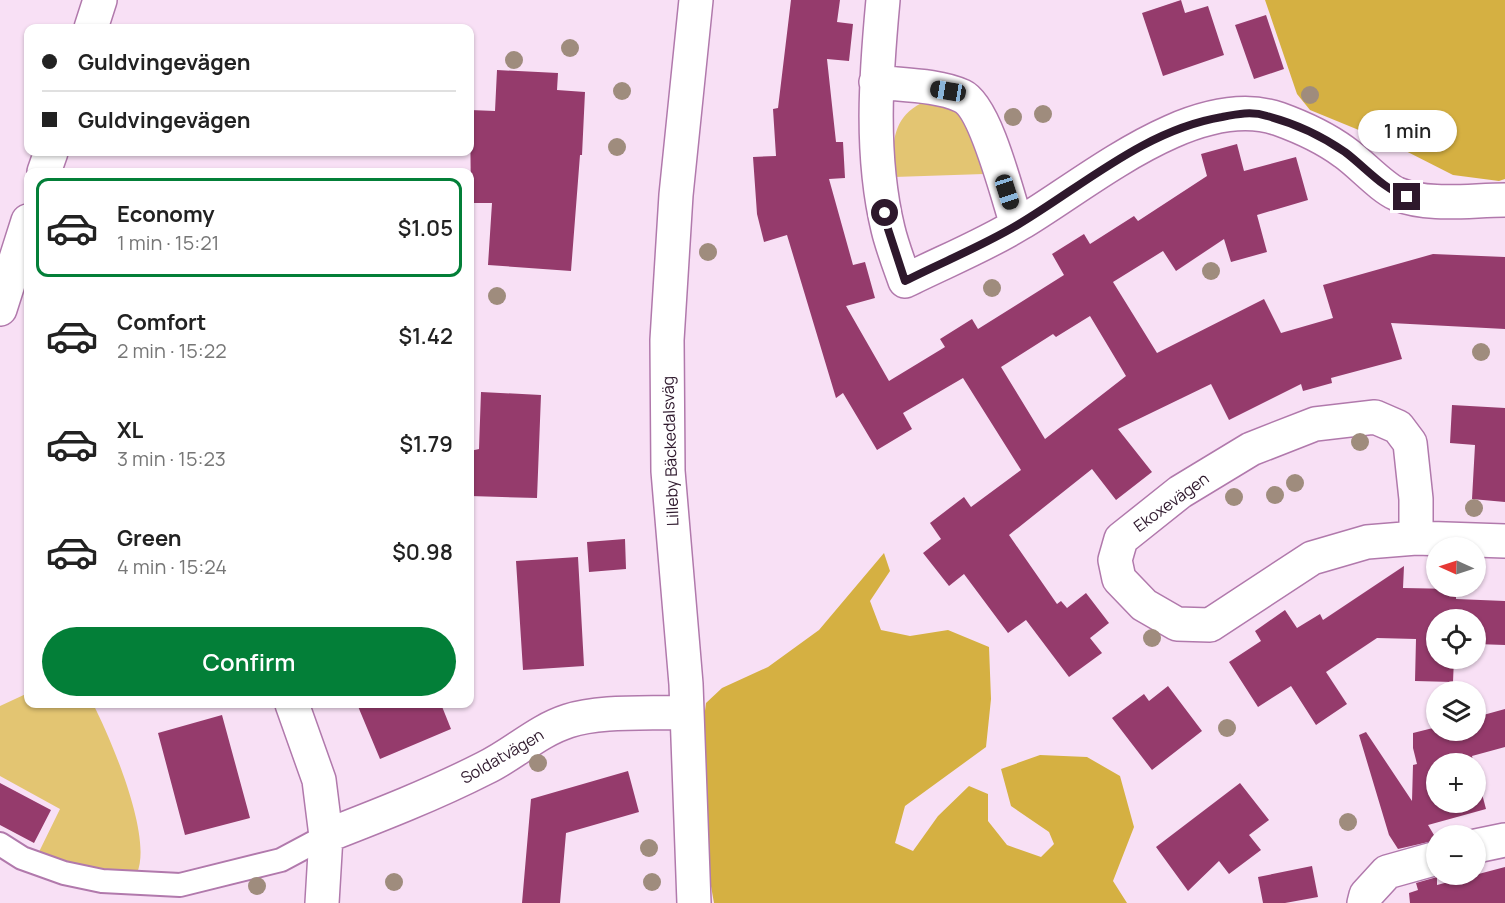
<!DOCTYPE html>
<meta charset="utf-8">
<style>
:root{--surface:#fff;--page:#f2f2f2;--text:#222;--muted:#767676;--line:#e0e0e0;--accent:#037f38}
body{margin:0;font-family:Manrope,sans-serif;background:var(--page);color:var(--text);height:100vh;display:flex;flex-direction:column;font-size:22px;white-space:nowrap}
*{box-sizing:border-box;margin:0}
p{font-size:20px;color:var(--muted)}
.icon{flex:none;width:33px;height:33px;fill:none;stroke:currentColor;stroke-width:2;stroke-linecap:round;stroke-linejoin:round}
.map{position:relative;flex:1;overflow:hidden}
.side{position:absolute;left:24px;top:168px;width:450px;height:540px;display:flex;flex-direction:column;background:var(--surface);border-radius:12px;box-shadow:0 2px 4px #0004}
.side>*{flex:none}
.guide{position:absolute;left:24px;top:24px;width:450px;height:132px;border-radius:12px;box-shadow:0 2px 4px #0004;display:grid;align-content:center;height:132px;padding:0 18px;background:var(--surface)}
.needle{width:39px;rotate:273deg}
.controls{position:absolute;left:1426px;top:537px;display:grid;gap:12px}
.controls a{display:grid;place-items:center;width:60px;height:60px;border-radius:50%;background:var(--surface);box-shadow:0 2px 4px #0004;font-size:30px}
.end{position:absolute;width:27px;height:27px;margin:-14px;border:8px solid #2e182c;background:#fff;box-shadow:0 0 0 3px #fff}
.from{border-radius:50%}
.bubble{position:absolute;height:42px;border-radius:21px;background:var(--surface);box-shadow:0 2px 4px #0004;font-size:20px;font-weight:600;line-height:42px;text-align:center}
.car{position:absolute;width:18px;height:36px;margin:-18px -9px;border-radius:8px;box-shadow:0 0 4px 2px #0007;background:linear-gradient(#222 24%,#8ab4d8 0 40%,#222 0 76%,#8ab4d8 0 86%,#222 0)}
.guide b{display:flex;align-items:center;gap:21px;height:57px;font-size:22px}
.guide b+b{border-top:2px solid var(--line)}
.guide i{width:15px;height:15px;background:var(--text)}
ul{padding:10px 0 0;list-style:none}
li{display:flex;align-items:center;gap:18px;height:99px;margin:0 12px 9px;padding:0 6px;border:3px solid transparent;border-radius:12px}
li div{flex:1}
li b{display:block;font-size:22px}
li em{font-style:normal;font-weight:600}
li.current{border-color:var(--accent)}
li>.icon{width:54px;height:54px;stroke-width:1.5}
.action{display:flex;gap:12px;margin-top:auto;padding:12px 18px}
.action a{flex:1;height:69px;border-radius:36px;background:var(--accent);color:#fff;font-size:24px;font-weight:600;line-height:69px;text-align:center}
.map>svg:first-child{display:block}
</style>
<div class="map">
<svg width="1505" height="903" viewBox="0 0 1505 903">
<rect width="100%" height="100%" fill="#f8e0f5"/>
<path fill="#e3c572" d="M926,101h17l27,19 14,54 -90,3c-2,-33 -3,-61 32,-76z
M28,693v11h65c18,35 60,133 44,169l-20,1 -80,-18 23,-47 -60,-33v-70z"/>
<path fill="#d5b042" d="M1265,0h240v179l-6,2 -46,-6 -65,-33 -78,-32 -13,-16z
M884,553l6,18 -20,30 11,29 29,6 38,-6 41,17 2,52 -5,48 -81,59 -10,37 18,8 25,-35 31,-30 19,8v27l19,24 34,12 13,-13 -5,-12 -38,-26 -10,-37 39,-14 47,2 33,19 14,51 -21,54 14,22h-413l-5,-28 -9,-125 6,-47 16,-15 46,-21 51,-37z"/>
<path fill="#953b6c" fill-rule="evenodd" d="M791,0h49l-3,22 16,2 -4,37 -22,-2 9,83h7l2,36 -16,1 24,86 12,-3 10,36 -29,8 43,75 56,-34 -5,-8 32,-20 6,10 86,-54 -12,-21 32,-20 6,10 44,-28 4,5 69,-45 -6,-22 36,-10 7,27 52,-14 12,43 -51,15 10,37 -36,10 -7,-23 -48,32 -13,-20 -50,31 44,71 107,-54 17,34 52,-15 -10,-33 110,-31 72,3v72l-114,-6 11,36 -71,19 1,5 -29,8 -2,-7 -72,36 -18,-36 -93,45 34,43 -36,28 -24,-31 -83,66 48,69 4,-3 6,7 19,-15 23,30 -19,15 12,15 -33,24 -43,-57 -18,13 -44,-59 -15,12 -26,-33 18,-14 -11,-16 34,-26 7,10 50,-37 -58,-92 -60,35 9,16 -35,21 -34,-57 -7,5 -49,-163 -23,7 -7,-28 -4,-57 23,-1 -3,-47 5,-1zM1090,316l36,60 -81,63 -44,-72 52,-33 3,3z
M1181,0l4,13 23,-7 16,49 -61,21 -21,-63z
M1266,15l18,54 -30,10 -19,-54z
M497,70l61,3 -1,17 28,2 -3,63h-2l-9,116 -83,-6 4,-62h-21l-1,-93 25,1z
M481,392l60,3 -4,103 -67,-2v-45l9,-2z
M1452,405l53,3v94l-33,-3 3,-54 -25,-2z
M625,539l1,30 -37,3 -2,-30z
M578,557l6,109 -61,4 -7,-109z
M1404,566l-1,22 53,1v10l49,2v44l-29,-1v-24h-39v38h17l-1,24 -38,-1 1,-42 -39,-1 -51,34 21,32 -31,21 -25,-39 -33,21 -29,-45 32,-21 -6,-10 30,-21 12,18 23,-14 3,6z
M1168,686l34,45 -50,39 -40,-52 32,-24 5,7z
M357,704h84l10,25 -71,30z
M1505,709v38l-33,9 2,8h-37v38h39v-31l10,38 -58,16 9,15 -39,9 -9,-14 -30,-100 7,-3 46,69 1,-36 4,-1 -4,-16v-15l24,-6v3h39v-13z
M222,715l28,103 -65,17 -27,-102z
M628,771l11,41 -73,21 -6,70h-38l9,-104z
M0,783l51,27 -17,33 -34,-18z
M1240,783l29,37 -20,15 12,15 -32,24 -10,-13 -31,30 -32,-44z
M1312,866l6,31 -33,6h-22l-5,-26z
M1505,867v36h-95l-1,-10 9,-3 -2,-7 21,-6v8z"/>
<g fill="none" stroke-linecap="round" stroke-linejoin="round">
<defs>
<path id="lane" d="M0,844l22,14 42,15 38,8 78,4 101,-25 45,-24"/>
<path id="street" d="M883,0c-7,75 -13,154 5,229 4,17 11,35 17,52 38,-19 78,-35 114,-57 68,-40 176,-134 260,-105 22,8 46,19 65,33 16,11 37,35 53,42 33,13 73,6 108,6
M91,28l9,-28
M876,82c26,3 63,3 86,14 24,11 46,102 55,129
M44,172l7,-20
M0,309l28,-88
M1416,538v-39l-6,-56 -12,-16 -23,-10 -60,7 -64,25 -71,43 -59,47 -6,21 4,19 25,26 33,19 33,1 102,-67 55,-16 49,-4 89,3
M292,704l27,76 7,56
M1476,846l29,-6
M322,903l4,-67c54,-21 108,-42 159,-68 29,-14 52,-37 83,-47 33,-11 83,-7 118,-9
M694,903l-8,-219 -18,-213 -1,-131 9,-145 20,-195
M1364,903l2,-8 21,-23 50,-14"/>
</defs>
<use href="#lane" stroke="#b179ac" stroke-width="26"/>
<use href="#street" stroke="#b179ac" stroke-width="36"/>
<use href="#lane" stroke="#fff" stroke-width="22"/>
<use href="#street" stroke="#fff" stroke-width="33"/>
</g>
<g fill="#9f8c7d">
<circle cx="570" cy="48" r="9"/>
<circle cx="514" cy="60" r="9"/>
<circle cx="622" cy="91" r="9"/>
<circle cx="1310" cy="95" r="9"/>
<circle cx="1043" cy="114" r="9"/>
<circle cx="1013" cy="117" r="9"/>
<circle cx="617" cy="147" r="9"/>
<circle cx="708" cy="252" r="9"/>
<circle cx="1211" cy="271" r="9"/>
<circle cx="992" cy="288" r="9"/>
<circle cx="497" cy="296" r="9"/>
<circle cx="1481" cy="352" r="9"/>
<circle cx="1360" cy="442" r="9"/>
<circle cx="1295" cy="483" r="9"/>
<circle cx="1275" cy="495" r="9"/>
<circle cx="1234" cy="497" r="9"/>
<circle cx="1474" cy="508" r="9"/>
<circle cx="1152" cy="638" r="9"/>
<circle cx="1227" cy="728" r="9"/>
<circle cx="538" cy="763" r="9"/>
<circle cx="1348" cy="822" r="9"/>
<circle cx="649" cy="848" r="9"/>
<circle cx="394" cy="882" r="9"/>
<circle cx="652" cy="882" r="9"/>
<circle cx="257" cy="886" r="9"/>
</g>
<g fill="none" stroke-linecap="round" stroke-linejoin="round">
<path stroke="#2e182c" stroke-width="8" d="M885,213l3,16 17,52c37,-19 78,-35 114,-57 65,-39 126,-94 203,-107 15,-3 30,-6 45,-1 27,7 55,20 78,36 20,15 38,37 62,45"/>
</g>
<g text-anchor="middle" dominant-baseline="central" stroke-width="6" stroke-linejoin="round" paint-order="stroke">
<g font-size="16" fill="#2e182c" stroke="#fff">
<text transform="translate(670 451) rotate(-92)">Lilleby Bäckedalsväg</text>
<text transform="translate(1171 502) rotate(-36)">Ekoxevägen</text>
<text transform="translate(502 756) rotate(-30)">Soldatvägen</text>
</g>
</g>
</svg>
<div class="controls">
<a><svg class="needle" viewBox="-14 -14 28 28"><path d="M0-13l5 13h-10z" fill="#e53935"/><path d="M0 13l5-13h-10z" fill="#767676"/></svg></a>
<a><svg class="icon" aria-label="locate" viewBox="0 0 24 24"><circle cx="12" cy="12" r="6"/><path d="M12 2v4M12 18v4M2 12h4M18 12h4"/></svg></a>
<a><svg class="icon" aria-label="layers" viewBox="0 0 24 24"><path d="M12 4l9 5-9 5-9-5zM3 14l9 5 9-5"/></svg></a>
<a>+</a>
<a>−</a>
</div>
<i class="end from" style="left:885px;top:213px"></i>
<i class="end" style="left:1407px;top:197px"></i>
<div class="bubble" style="left:1358px;top:110px;width:99px">1 min</div>
<i class="car" style="left:948px;top:91px;rotate:279deg"></i>
<i class="car" style="left:1007px;top:192px;rotate:162deg"></i>
<div class="guide">
<b><i class="from"></i>Guldvingevägen</b>
<b><i></i>Guldvingevägen</b>
</div>
<section class="side">
<ul>
<li class="current"><svg class="icon" aria-label="car" viewBox="0 0 24 24"><path d="M5 17H2v-5l4-1 3-4h7l3 4 3 1v5h-3M9 17h6M6 11h13"/><circle cx="7" cy="17" r="2"/><circle cx="17" cy="17" r="2"/></svg><div><b>Economy</b><p>1 min · 15:21</p></div><em>$1.05</em></li>
<li><svg class="icon" aria-label="car" viewBox="0 0 24 24"><path d="M5 17H2v-5l4-1 3-4h7l3 4 3 1v5h-3M9 17h6M6 11h13"/><circle cx="7" cy="17" r="2"/><circle cx="17" cy="17" r="2"/></svg><div><b>Comfort</b><p>2 min · 15:22</p></div><em>$1.42</em></li>
<li><svg class="icon" aria-label="car" viewBox="0 0 24 24"><path d="M5 17H2v-5l4-1 3-4h7l3 4 3 1v5h-3M9 17h6M6 11h13"/><circle cx="7" cy="17" r="2"/><circle cx="17" cy="17" r="2"/></svg><div><b>XL</b><p>3 min · 15:23</p></div><em>$1.79</em></li>
<li><svg class="icon" aria-label="car" viewBox="0 0 24 24"><path d="M5 17H2v-5l4-1 3-4h7l3 4 3 1v5h-3M9 17h6M6 11h13"/><circle cx="7" cy="17" r="2"/><circle cx="17" cy="17" r="2"/></svg><div><b>Green</b><p>4 min · 15:24</p></div><em>$0.98</em></li>
</ul>
<div class="action"><a>Confirm</a></div>
</section>
</div>
